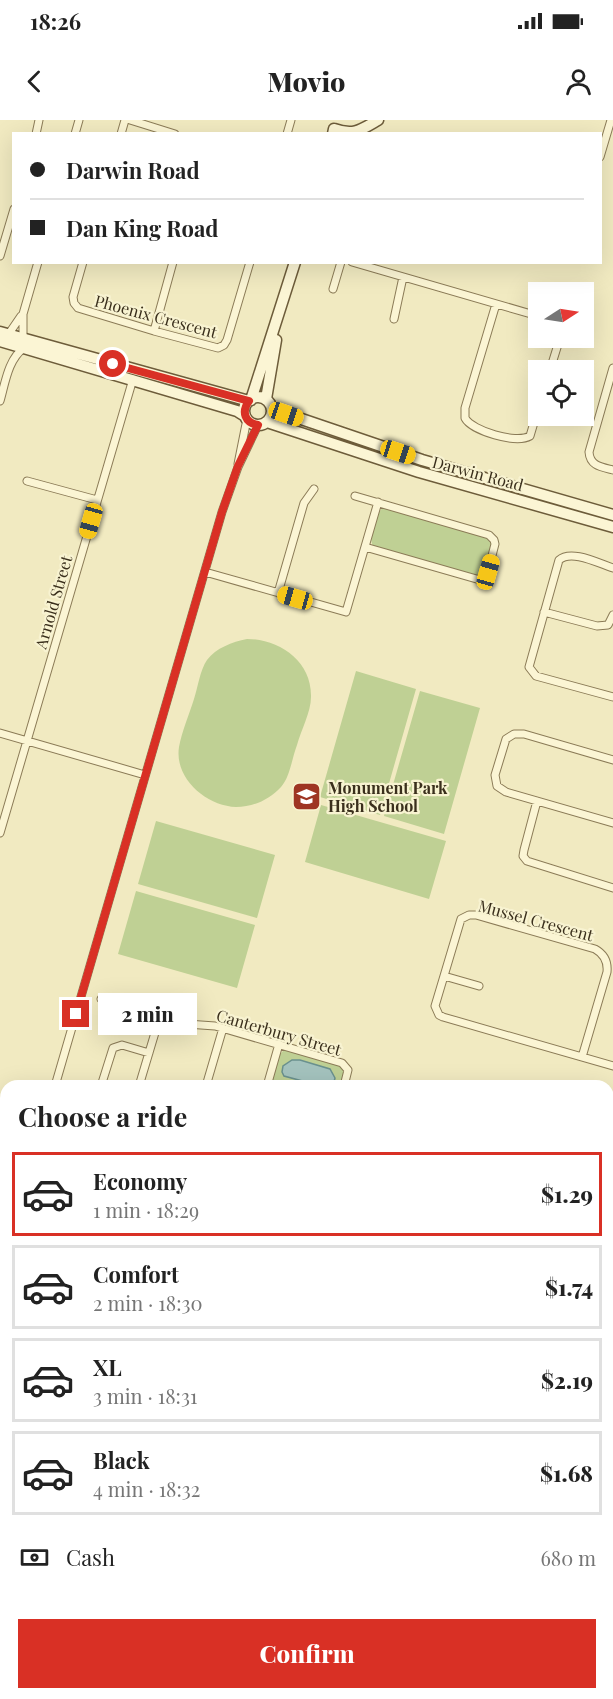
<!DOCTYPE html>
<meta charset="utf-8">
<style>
:root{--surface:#fff;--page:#f2f2f2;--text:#222;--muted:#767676;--line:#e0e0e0;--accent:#d93025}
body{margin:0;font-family:"Playfair Display",serif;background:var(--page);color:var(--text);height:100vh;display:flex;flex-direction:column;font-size:22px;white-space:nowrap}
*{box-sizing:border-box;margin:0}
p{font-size:20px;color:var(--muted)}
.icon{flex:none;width:33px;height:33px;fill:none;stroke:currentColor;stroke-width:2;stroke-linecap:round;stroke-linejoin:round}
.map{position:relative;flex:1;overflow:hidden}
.drawer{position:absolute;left:0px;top:960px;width:614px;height:620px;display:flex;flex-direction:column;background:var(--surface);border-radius:18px 18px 0 0;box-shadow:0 6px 24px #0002}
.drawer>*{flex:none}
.hud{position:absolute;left:12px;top:12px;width:590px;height:132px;border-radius:0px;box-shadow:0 6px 24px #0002;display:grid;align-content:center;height:132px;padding:0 18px;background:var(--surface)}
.needle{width:39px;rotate:78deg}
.controls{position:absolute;left:528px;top:162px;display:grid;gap:12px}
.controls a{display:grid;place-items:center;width:66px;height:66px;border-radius:0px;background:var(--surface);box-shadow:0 6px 24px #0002;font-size:30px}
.end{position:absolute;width:27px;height:27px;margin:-14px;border:8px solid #d93025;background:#fff;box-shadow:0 0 0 3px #fff}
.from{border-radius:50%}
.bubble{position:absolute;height:42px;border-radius:0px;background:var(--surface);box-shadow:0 6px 24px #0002;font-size:20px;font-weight:800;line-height:42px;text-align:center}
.car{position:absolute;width:18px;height:36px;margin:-18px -9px;border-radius:8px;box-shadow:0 0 4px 2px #0007;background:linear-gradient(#f5c518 24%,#345 0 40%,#f5c518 0 76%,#345 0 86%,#f5c518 0)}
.hud b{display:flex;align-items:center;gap:21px;height:57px;font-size:22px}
.hud b+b{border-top:2px solid var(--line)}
.hud i{width:15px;height:15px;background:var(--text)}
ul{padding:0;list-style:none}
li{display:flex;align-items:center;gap:18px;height:84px;margin:0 12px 9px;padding:0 6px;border:3px solid var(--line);border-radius:0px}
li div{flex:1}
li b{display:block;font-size:22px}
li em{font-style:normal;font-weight:800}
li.current{border-color:var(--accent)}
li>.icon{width:54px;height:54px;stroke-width:1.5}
h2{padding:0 18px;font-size:27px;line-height:72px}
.pay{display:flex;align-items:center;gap:15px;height:66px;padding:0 18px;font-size:22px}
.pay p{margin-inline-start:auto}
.action{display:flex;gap:12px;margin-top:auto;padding:12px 18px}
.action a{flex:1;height:69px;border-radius:0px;background:var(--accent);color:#fff;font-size:24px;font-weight:800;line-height:69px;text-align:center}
.status{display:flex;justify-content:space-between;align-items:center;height:42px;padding:0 30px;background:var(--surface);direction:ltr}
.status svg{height:16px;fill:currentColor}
header{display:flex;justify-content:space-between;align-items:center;height:78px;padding:0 18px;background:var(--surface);font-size:27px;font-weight:800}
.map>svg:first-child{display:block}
</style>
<div class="status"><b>18:26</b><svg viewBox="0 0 49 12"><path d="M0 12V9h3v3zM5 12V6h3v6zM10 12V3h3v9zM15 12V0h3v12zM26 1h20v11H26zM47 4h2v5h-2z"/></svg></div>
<header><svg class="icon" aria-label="back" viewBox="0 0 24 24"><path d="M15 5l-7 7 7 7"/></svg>Movio<svg class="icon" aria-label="person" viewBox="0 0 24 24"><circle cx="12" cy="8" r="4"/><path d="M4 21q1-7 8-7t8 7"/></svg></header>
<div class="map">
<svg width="613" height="1579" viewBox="0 0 613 1579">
<rect width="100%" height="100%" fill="#f1eac1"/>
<path fill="#bfd094" d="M383,388l106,30 3,8 -8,27 -6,4 -105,-31c-5,-8 2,-33 10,-38z
M247,519c32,0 65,22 64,58 0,15 -10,33 -14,48 -5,13 -7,32 -16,42 -12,13 -28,20 -45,20 -29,-1 -62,-28 -57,-60 3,-16 10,-32 15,-48 4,-12 6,-29 13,-39 9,-12 25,-18 40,-21z
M356,551l60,18 -36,126 -60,-18z
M420,571l60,17 -36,126 -60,-18z
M321,685l125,36 -17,58 -124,-37z
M156,701l119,34 -18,63 -119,-34z
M136,771l119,34 -18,63 -119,-34z
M284,930l56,15 4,7 -3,14h-72l9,-30z
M613,1346v160l-5,-5v-148z"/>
<path fill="#a4c3be" stroke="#6a918e" stroke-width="1.5" d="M292,940h8l30,9 5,9 -2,8h-12l-37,-10 -2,-4 1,-6z"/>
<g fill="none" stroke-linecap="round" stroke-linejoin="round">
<defs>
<path id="street" d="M130,0l45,14
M36,14l3,-14
M75,14l4,-14
M121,14l4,-14
M287,14l4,-14
M600,37l11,-37
M0,136l14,-47
M83,142l-10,35 1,6 4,5 76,23 64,17 6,-3 3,-5 23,-78
M352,142l186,54
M333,169l8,-27
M496,184l-31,104v10c7,13 51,26 65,18l8,-27
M394,199l9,-42
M154,211l19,-69
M8,215l13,-19
M23,218v-24l15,-52
M613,248l-24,84c1,14 12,15 24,18
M550,250l10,-32
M0,281c5,-17 8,-42 24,-53
M238,344l9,-45
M27,361l70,19
M355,376l134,39 5,5 1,4 -8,31 -7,5 -115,-33
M613,448c-15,-5 -42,-19 -54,-8l-30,107 7,9 77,21
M205,452l141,40 32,-110
M278,473l26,-90 10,-14
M544,492l53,14 11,-1 5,-10
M0,613l145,42
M613,640l-89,-26h-10l-8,5 -11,36 2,11 9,6 107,31
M537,681l-13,49 -1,6 4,5 86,27
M0,713l133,-454
M444,856l35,10
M101,879l86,25 28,2 127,37 6,7 -4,16
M582,937l25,-85c1,-10 -3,-18 -12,-23l-119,-34h-7l-8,4 -26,87 4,9 4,2 170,49
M55,966l167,-574 16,-45 20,-42
M101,966l12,-38 9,-3 27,8
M139,966l21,-70
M206,966l17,-58
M267,966l12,-42
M413,966h10
M0,1012l6,2
M608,1025l5,-1
M0,1113l6,5
M608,1188l5,2
M0,1228l6,5
M0,1343l6,5
M608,1509l5,5
M0,1524l6,-8
M0,1574l6,5
M273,1574l6,5
M409,1574l6,5
M545,1574l7,5
M386,1579l5,-5"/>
<path id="secondary" d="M333,14l1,-5c20,7 27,1 44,-9
M0,212l249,69
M0,221l237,70 8,5
M244 291a14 14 0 1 1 28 0a14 14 0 1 1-28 0Z
M266,279l10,-59
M251,280l44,-138
M272,289l150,51 191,55
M267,302l152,50 194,55"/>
<path id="highway" d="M0,1416l6,5
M0,1450l6,5
M148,1574l7,5
M186,1574l7,5"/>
</defs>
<use href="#street" stroke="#8b7b57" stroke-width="9"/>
<use href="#secondary" stroke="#6d5c3a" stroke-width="13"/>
<use href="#highway" stroke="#59482c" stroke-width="16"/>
<use href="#street" stroke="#fbf5d4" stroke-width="7"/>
<use href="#secondary" stroke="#fbf5d4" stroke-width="10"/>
<use href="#highway" stroke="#e6ba4b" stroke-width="14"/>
</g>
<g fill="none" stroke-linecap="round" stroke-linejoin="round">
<path stroke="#d93025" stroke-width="8" d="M76,894l146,-502 16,-46 20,-41c-13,-2 -17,-13 -9,-24l-136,-37"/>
</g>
<defs>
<symbol id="school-square" viewBox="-11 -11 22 22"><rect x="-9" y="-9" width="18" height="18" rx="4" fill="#9e3523" stroke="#f8f3d1"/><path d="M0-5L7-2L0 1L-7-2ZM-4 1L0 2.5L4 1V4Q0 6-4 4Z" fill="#fff"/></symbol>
</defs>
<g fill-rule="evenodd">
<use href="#school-square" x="290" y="660" width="33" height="33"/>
</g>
<g text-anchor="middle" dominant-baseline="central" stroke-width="4.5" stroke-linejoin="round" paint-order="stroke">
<g font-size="16" fill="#3a2f1c" stroke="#f8f3d1">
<text transform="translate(156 196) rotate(15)">Phoenix Crescent</text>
<text transform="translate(478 353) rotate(15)">Darwin Road</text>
<text transform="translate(53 482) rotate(-74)">Arnold Street</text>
<text transform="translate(536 800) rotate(15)">Mussel Crescent</text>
<text transform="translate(279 912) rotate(16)">Canterbury Street</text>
</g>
<g font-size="16" font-weight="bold" fill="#3a2f1c" stroke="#f8f3d1" text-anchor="start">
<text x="328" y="667">Monument Park<tspan x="328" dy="18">High School</tspan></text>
</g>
</g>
</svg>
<div class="controls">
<a><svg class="needle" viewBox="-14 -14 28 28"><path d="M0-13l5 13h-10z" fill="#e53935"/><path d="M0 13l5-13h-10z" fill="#767676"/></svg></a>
<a><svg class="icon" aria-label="locate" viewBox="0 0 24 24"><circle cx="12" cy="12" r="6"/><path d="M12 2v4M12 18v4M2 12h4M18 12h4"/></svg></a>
</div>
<i class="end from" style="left:113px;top:244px"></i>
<i class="end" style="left:76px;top:894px"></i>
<div class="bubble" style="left:98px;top:873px;width:99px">2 min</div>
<i class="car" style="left:286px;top:294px;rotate:109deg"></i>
<i class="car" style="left:398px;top:332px;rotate:108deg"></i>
<i class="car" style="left:91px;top:401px;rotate:196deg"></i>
<i class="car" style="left:488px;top:452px;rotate:16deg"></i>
<i class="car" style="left:295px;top:478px;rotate:286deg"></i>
<div class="hud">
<b><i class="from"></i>Darwin Road</b>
<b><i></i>Dan King Road</b>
</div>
<section class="drawer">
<h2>Choose a ride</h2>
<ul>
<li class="current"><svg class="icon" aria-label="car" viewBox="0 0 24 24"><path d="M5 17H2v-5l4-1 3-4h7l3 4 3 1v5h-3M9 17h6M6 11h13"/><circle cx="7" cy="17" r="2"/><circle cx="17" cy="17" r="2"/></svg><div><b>Economy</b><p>1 min · 18:29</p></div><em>$1.29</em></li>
<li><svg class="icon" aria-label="car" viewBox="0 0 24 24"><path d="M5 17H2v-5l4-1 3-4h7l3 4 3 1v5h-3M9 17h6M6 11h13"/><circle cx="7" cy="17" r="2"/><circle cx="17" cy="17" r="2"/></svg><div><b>Comfort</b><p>2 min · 18:30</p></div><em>$1.74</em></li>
<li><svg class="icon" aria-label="car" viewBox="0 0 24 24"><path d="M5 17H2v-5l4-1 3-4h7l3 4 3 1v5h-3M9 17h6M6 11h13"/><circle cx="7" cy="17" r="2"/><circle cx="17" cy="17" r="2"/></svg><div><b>XL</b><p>3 min · 18:31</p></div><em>$2.19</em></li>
<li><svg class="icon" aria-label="car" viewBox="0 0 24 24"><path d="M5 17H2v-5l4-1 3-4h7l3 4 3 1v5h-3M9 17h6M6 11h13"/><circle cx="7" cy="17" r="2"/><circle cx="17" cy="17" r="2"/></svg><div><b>Black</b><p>4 min · 18:32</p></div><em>$1.68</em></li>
</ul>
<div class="pay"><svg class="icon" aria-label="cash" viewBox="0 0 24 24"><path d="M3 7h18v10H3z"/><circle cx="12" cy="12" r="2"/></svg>Cash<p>680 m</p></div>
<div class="action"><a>Confirm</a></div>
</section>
</div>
